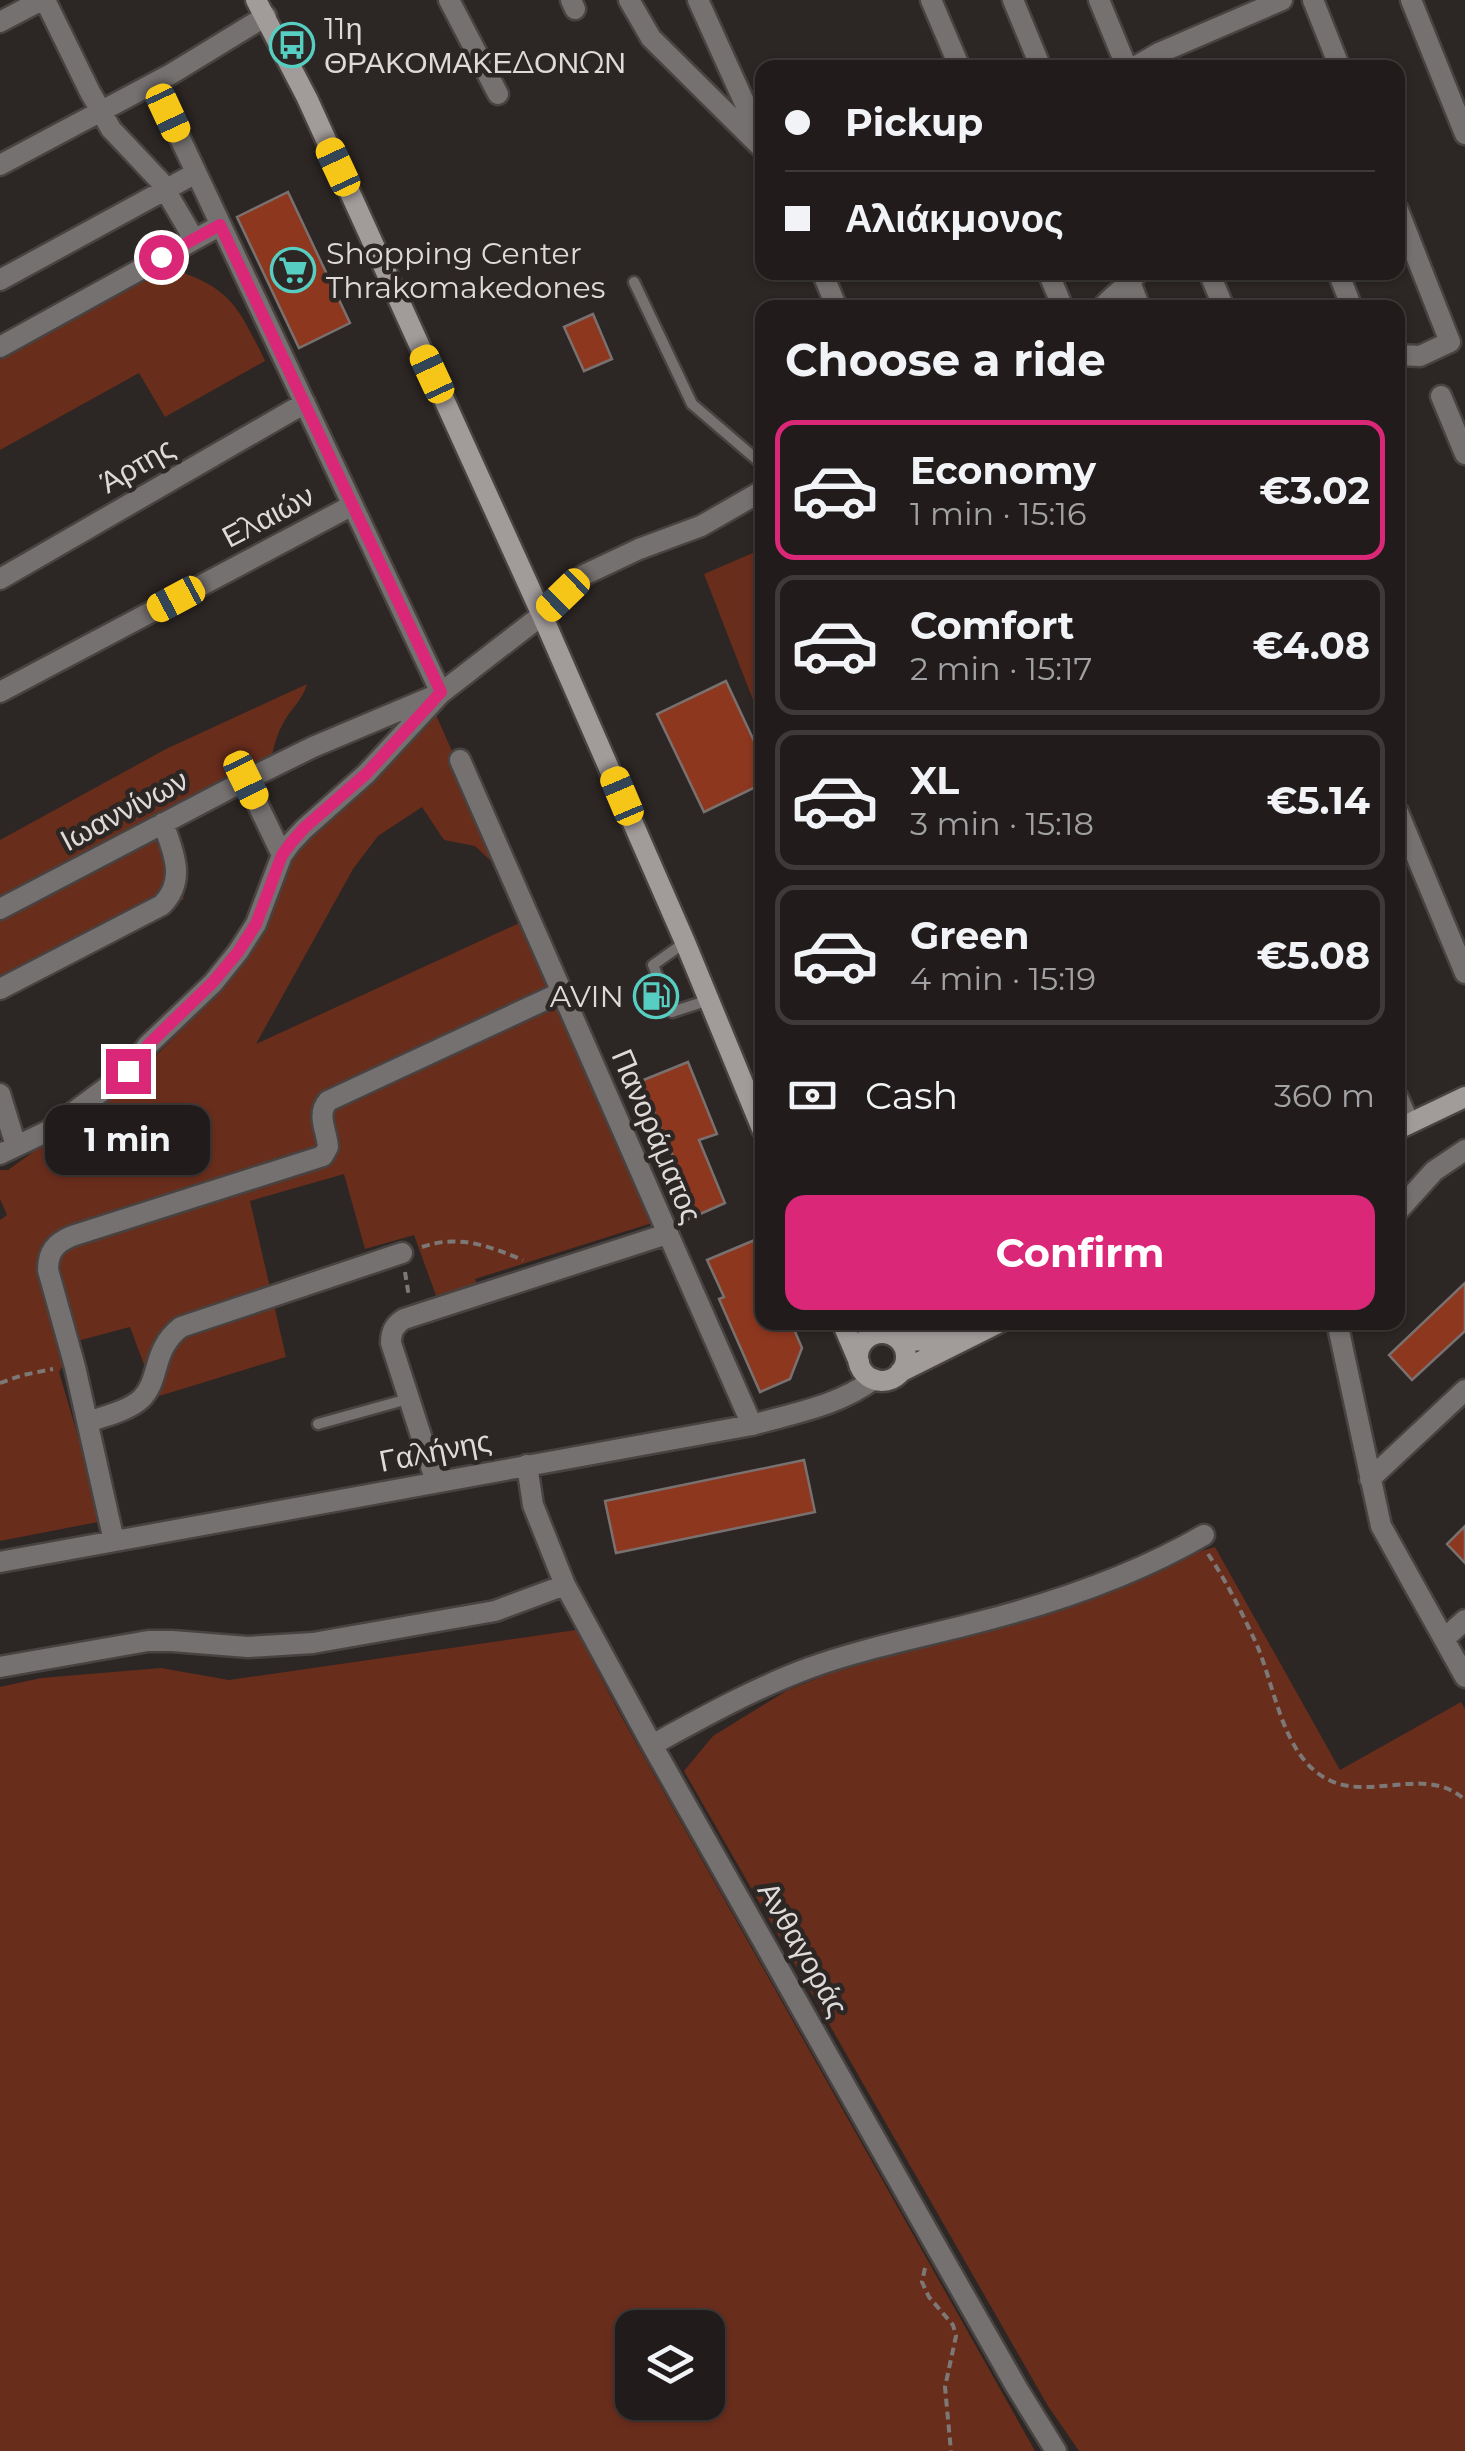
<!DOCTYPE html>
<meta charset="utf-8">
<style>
:root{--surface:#211c1b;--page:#292524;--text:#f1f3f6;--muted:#a2a1a3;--line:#3e3a3a;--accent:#db2777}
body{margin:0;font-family:Montserrat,sans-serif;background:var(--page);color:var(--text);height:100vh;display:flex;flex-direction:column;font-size:38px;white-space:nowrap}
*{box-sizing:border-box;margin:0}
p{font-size:32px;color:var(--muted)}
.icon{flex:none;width:55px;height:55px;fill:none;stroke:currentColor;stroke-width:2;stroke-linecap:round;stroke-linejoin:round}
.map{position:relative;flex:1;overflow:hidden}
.sheet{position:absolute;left:755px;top:300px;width:650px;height:1030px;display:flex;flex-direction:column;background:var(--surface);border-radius:20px;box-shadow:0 2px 8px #0004,0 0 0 2px var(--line)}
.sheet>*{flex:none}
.hud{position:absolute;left:755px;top:60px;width:650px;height:220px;border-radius:20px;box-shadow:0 2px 8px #0004,0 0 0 2px var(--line);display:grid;align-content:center;height:220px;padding:0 30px;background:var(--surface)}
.buttons{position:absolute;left:615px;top:2310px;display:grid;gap:20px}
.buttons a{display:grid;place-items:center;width:110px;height:110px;border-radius:20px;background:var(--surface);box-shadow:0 2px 8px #0004,0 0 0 2px var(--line);font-size:50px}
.end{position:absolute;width:45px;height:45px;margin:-22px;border:12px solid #db2777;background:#fff;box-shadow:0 0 0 5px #fff}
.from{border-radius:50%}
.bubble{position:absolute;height:70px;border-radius:20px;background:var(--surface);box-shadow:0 2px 8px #0004,0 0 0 2px var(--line);font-size:32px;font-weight:700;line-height:70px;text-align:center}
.car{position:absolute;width:30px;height:60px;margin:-30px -15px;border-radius:12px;box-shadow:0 0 8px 2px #0007;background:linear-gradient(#f5c518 24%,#345 0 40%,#f5c518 0 76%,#345 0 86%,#f5c518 0)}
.hud b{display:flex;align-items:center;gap:35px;height:95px;font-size:38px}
.hud b+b{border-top:2px solid var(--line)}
.hud i{width:25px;height:25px;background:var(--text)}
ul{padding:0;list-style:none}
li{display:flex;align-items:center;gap:30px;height:140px;margin:0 20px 15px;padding:0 10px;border:5px solid var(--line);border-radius:20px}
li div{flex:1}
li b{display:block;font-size:38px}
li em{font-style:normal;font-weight:700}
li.selected{border-color:var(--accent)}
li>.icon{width:90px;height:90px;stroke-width:1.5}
h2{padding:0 30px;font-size:45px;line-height:120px}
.pay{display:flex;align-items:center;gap:25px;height:110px;padding:0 30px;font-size:38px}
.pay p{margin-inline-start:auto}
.primary-button{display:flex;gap:20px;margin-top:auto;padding:20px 30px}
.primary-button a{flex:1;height:115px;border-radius:20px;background:var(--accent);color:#fff;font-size:40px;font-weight:700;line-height:115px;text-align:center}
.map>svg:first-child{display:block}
</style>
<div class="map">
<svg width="1465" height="2451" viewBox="0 0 1465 2451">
<rect width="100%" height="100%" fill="#2c2624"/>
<path fill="#692d1c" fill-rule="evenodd" d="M164,266c65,21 72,35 101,95l-100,56 -26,-44 -139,77v-92z
M762,549v174l-58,-149z
M307,684c-4,15 -15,24 -22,36 -8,13 -11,26 -14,40l-125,60 38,79 -184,94v-153l166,-91z
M436,715l72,162 -33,-31 -31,-6 -22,-33 -44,29 -25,33 -97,175 272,-125 124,304 -177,56 7,19 -40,14 -28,-77 -49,14 -21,-75 -94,27 36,156 -130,40 -26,-70 -53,14 -18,31 44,149 -103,20v-321l7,-5 -7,-16v-29h8l122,-88 98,-99 43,-69 14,-42 13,-23 25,-26 24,-18z
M1215,1547l125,223 121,-68 4,7v742h-386l-31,-45 -364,-635 29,-35 73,-45 72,-29 204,-53 135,-57z
M576,1630l45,86 414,735h-1035v-764l41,-9 120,-10 68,12zM632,2328h76v74h-76z"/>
<path fill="#8d371f" stroke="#79716f" stroke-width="2.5" d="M288,192l62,131 -51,25 -62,-131z
M593,314l19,45 -28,12 -20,-44z
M726,681l36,77v26l-58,28 -47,-98z
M650,981l11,28 -11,4 -11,-28z
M688,1062l29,72 -18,6 26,63 -43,19 -20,-46 16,-8 -37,-87z
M762,1237v85h29l11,26 -12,31 -30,13 -41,-93 5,-2 -17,-37z
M1465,1283v48l-53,49 -23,-25z
M804,1460l11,52 -199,41 -11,-52z
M1465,1526v37l-18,-19z"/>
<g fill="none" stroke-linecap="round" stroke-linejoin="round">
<defs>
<path id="lane" d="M634,282l58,122 70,60
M684,943l-31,22 19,47 37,-12
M318,1424l90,-25"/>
<path id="street" d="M45,0l45,92 21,37 49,52 34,58
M449,0l49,94
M571,0l4,9
M629,0l22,38 111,110
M698,0l63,139
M931,0l29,68
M1013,0l28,68
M1099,0l28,68
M1313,0l27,68
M1411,0l54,134
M0,22l42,-22
M1133,68l26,-15 123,-53
M0,165l171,-91 95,-58
M1398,210l52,132 -30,14 -22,-1
M822,272l15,36
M1048,272l15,36
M1209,272l15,36
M1338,272l14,36
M1127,274l13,34
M0,280l196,-107
M1102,308c11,-14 26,-21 36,-36
M0,347l221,-122
M1441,396l24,58
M0,579l305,-176
M0,692l351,-186
M460,760l292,665
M246,780l36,75
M1398,812l67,161
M0,909l246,-129 67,-33 128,-54 -287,-610
M0,989l162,-84c25,-25 11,-54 1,-82
M0,1094l16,52
M1398,1098l11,25
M0,1154l48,-23 81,-60 19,-26 65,-62 25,-31 18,-28 26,-69 8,-11 14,-15 62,-55 75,-81 101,-78 42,-40 55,-26 62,-23 61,-35
M1398,1211l36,-40 31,-21
M1337,1322l44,204 84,151
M88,1422c17,-6 40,-11 53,-23 20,-19 10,-49 40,-72l221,-74
M527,1465l6,40 32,80 87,160 284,501 81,142 39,63
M1370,1479l95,-89
M436,1482l-45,-139c0,-11 3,-18 13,-24l263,-85
M114,1541l-39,-174 -27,-97c0,-18 7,-27 24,-34l251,-80 5,-9c-1,-16 -12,-32 0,-46l234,-109
M0,1562l752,-137c42,-12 86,-19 122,-46
M1444,1639l21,-19
M0,1667l148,-26h24l76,6 65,-4 182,-32 70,-26
M652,1745c51,-28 103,-57 157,-77 52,-19 108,-30 162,-44 80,-20 161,-47 233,-89"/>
<path id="secondary" d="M256,0l51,98 235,517 143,327 77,187
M1398,1129l67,-32
M842,1322l17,40
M858 1357a24 24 0 1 1 48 0a24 24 0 1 1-48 0Z
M899,1339l27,2 35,-6
M900,1372l100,-50"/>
</defs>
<use href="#lane" stroke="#484341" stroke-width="15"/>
<use href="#street" stroke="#484341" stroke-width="25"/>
<use href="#secondary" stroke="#484341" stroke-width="25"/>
<path stroke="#7d7876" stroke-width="4" stroke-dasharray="8 5" stroke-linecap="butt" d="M422,1247c37,-13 66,-1 101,13
M405,1272l4,25
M0,1383l23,-8 30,-6
M1208,1554c19,28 34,59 48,89 20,45 26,116 75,138 42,19 97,-16 134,19
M925,2268l-3,14 7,15 24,28 3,11 -11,51 6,64"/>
<use href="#lane" stroke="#757170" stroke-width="10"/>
<use href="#street" stroke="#757170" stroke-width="20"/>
<use href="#secondary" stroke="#a19b9a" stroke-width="20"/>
</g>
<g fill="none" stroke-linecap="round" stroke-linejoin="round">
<path stroke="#db2777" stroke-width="12" d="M128,1071l20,-26 65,-63 25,-30 18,-28 26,-69 8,-11 14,-16 62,-54 75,-82 -221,-467 -59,32"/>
</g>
<defs>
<symbol id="bus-ring" viewBox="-11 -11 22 22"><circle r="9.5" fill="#2c2624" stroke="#57cec2" stroke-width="1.5"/><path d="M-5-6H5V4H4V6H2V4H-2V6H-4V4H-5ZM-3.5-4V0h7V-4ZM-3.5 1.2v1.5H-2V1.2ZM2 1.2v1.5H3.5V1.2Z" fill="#57cec2"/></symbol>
<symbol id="supermarket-ring" viewBox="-11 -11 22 22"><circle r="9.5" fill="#2c2624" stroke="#57cec2" stroke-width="1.5"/><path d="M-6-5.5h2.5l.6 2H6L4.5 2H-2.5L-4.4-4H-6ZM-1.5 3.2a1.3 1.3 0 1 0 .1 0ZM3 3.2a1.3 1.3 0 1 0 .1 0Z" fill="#57cec2"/></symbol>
<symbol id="fuel-ring" viewBox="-11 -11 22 22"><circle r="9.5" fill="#2c2624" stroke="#57cec2" stroke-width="1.5"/><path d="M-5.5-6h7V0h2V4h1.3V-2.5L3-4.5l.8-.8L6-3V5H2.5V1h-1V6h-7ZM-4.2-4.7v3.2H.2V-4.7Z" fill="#57cec2"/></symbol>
</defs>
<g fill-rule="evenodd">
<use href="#bus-ring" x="267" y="20" width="50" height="50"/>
<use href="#supermarket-ring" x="268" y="245" width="50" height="50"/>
<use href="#fuel-ring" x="631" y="971" width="50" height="50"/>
</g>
<g text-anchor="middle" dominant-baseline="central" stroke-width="9" stroke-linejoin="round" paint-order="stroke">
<g font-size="30" fill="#dedad9" stroke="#2c2624" text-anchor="start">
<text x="324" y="28">11η<tspan x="324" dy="34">ΘΡΑΚΟΜΑΚΕΔΟΝΩΝ</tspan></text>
<text x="326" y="253">Shopping Center<tspan x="326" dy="34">Thrakomakedones</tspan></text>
<text x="624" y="996" text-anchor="end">AVIN</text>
</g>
<g font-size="30" fill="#dedad9" stroke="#2c2624">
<text transform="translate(137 465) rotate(-30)">Άρτης</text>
<text transform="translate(268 516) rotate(-28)">Ελαιών</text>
<text transform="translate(124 810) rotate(-28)">Ιωαννίνων</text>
<text transform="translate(657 1136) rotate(67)">Πανοράματος</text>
<text transform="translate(435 1451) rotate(-11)">Γαλήνης</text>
<text transform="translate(803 1949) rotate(60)">Ανθαγοράς</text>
</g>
</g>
</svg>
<div class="buttons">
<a><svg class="icon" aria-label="layers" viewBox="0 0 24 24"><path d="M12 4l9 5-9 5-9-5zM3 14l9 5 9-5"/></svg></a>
</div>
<i class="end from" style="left:161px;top:257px"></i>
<i class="end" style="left:128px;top:1071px"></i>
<div class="bubble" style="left:45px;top:1105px;width:165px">1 min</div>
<i class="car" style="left:168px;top:113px;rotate:155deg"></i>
<i class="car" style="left:338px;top:167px;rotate:335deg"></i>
<i class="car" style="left:432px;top:374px;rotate:335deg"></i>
<i class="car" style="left:563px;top:595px;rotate:226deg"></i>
<i class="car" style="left:176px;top:599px;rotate:242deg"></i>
<i class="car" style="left:246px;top:780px;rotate:154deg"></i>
<i class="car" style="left:622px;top:796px;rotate:337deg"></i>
<div class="hud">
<b><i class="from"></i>Pickup</b>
<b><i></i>Αλιάκμονος</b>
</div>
<section class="sheet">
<h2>Choose a ride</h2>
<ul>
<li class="selected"><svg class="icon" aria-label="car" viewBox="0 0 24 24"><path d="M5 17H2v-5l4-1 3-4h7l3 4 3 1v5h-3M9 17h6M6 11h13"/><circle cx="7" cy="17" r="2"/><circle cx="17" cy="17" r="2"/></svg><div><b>Economy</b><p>1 min · 15:16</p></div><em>€3.02</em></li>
<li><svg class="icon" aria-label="car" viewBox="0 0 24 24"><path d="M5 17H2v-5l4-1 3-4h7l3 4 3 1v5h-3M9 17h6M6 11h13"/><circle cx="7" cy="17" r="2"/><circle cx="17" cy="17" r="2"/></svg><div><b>Comfort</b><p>2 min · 15:17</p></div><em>€4.08</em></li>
<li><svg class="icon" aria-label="car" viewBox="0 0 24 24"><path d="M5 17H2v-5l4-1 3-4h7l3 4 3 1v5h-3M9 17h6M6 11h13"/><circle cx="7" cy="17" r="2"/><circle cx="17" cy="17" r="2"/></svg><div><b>XL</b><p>3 min · 15:18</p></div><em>€5.14</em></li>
<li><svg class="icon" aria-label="car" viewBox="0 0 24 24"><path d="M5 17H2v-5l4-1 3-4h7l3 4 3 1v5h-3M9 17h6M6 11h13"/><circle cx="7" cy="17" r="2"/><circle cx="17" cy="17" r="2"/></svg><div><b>Green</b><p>4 min · 15:19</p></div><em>€5.08</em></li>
</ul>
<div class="pay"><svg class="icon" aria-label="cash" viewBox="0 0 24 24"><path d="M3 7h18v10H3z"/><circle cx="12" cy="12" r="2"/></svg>Cash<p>360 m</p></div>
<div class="primary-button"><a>Confirm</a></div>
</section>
</div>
